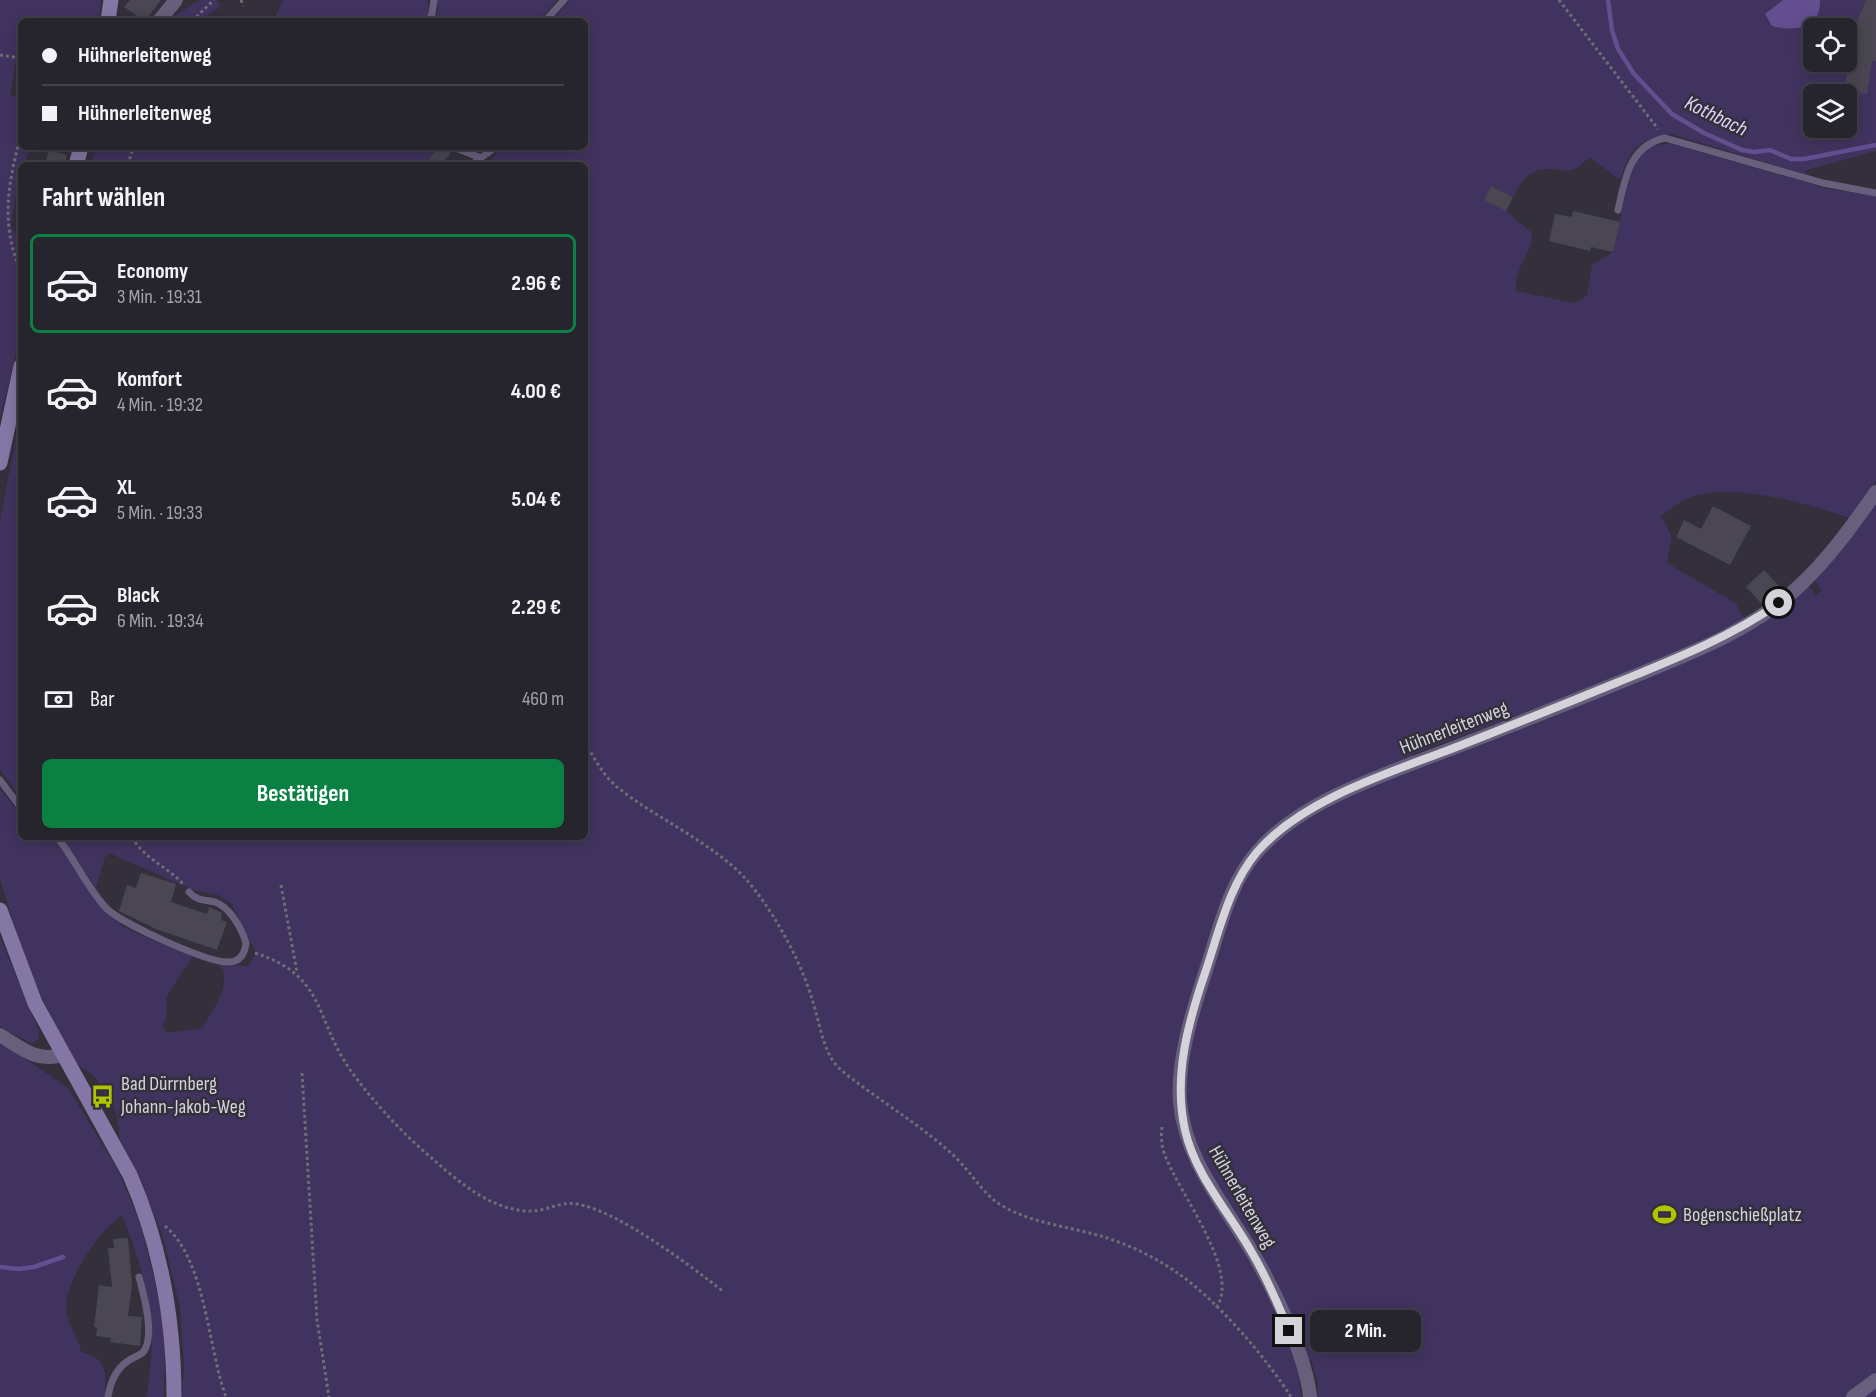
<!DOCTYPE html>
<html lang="de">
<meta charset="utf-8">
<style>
:root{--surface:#26242d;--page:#323039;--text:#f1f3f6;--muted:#a4a4aa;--line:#424149;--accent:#0b8043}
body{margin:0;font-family:"Sofia Sans Condensed",sans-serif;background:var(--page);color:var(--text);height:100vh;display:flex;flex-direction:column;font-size:22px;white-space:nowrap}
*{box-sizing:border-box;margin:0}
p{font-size:20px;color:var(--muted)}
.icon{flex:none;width:33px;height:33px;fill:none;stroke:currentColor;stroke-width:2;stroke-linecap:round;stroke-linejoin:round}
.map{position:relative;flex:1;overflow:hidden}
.panel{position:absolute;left:18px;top:162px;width:570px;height:678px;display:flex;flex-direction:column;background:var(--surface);border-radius:9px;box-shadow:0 3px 15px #0003,0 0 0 2px var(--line)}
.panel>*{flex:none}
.hud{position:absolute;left:18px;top:18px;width:570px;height:132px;border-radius:9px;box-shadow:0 3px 15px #0003,0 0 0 2px var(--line);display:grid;align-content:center;height:132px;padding:0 24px;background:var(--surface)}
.tools{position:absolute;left:1803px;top:18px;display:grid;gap:12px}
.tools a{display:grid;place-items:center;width:54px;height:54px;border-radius:9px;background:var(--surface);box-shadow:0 3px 15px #0003,0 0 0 2px var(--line);font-size:30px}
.end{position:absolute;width:27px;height:27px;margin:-14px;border:8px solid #d4d3da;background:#111;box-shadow:0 0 0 3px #111}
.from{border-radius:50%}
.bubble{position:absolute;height:42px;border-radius:9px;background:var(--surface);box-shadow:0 3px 15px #0003,0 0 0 2px var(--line);font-size:20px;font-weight:700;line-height:42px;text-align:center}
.hud b{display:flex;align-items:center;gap:21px;height:57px;font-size:22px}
.hud b+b{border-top:2px solid var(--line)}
.hud i{width:15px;height:15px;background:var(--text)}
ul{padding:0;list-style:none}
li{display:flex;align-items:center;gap:18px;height:99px;margin:0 12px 9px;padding:0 12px;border:3px solid transparent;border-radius:9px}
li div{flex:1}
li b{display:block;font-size:22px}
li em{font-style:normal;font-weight:700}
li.on{border-color:var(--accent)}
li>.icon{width:54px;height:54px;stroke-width:1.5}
h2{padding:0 24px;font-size:27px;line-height:72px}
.pay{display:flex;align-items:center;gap:15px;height:66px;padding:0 24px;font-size:22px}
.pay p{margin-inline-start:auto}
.primary-button{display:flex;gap:12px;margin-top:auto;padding:12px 24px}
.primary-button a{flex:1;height:69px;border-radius:9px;background:var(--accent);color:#fff;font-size:24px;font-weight:700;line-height:69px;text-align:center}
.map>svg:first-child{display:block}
</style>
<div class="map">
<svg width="1876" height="1397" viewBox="0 0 1876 1397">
<rect width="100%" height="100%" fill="#33303c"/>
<path fill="#41335f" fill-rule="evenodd" d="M0,0h101l-2,21h-78v40h-5l-6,34 11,3v49h10l-7,18h-3l-10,60 10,21v87l-21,85z
M200,0h17l4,6 -21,15h-34z
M283,0h144l2,11 -5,10h-151z
M437,0h120l-18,21h-106l5,-10z
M570,0h1296l-13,30 23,10v111l-69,19 -2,4 -134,-40c-33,6 -41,15 -51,46l-29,-22c-8,2 -11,11 -20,12 -6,2 -12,-1 -19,-1 -22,-1 -30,10 -39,28l-22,-11 -7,14 22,11 25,21c6,17 -18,33 -15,59l58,12 13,-8 5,-30 21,-13 18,-82 5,-10 13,-13 20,-4 160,46 47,7v285l-25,37c-46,-14 -100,-32 -150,-24 -14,2 -28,13 -40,22l11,21 -5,26 68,40 10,16 -119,56 -213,79 5,15 135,-52 176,-78 45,-23 34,-31 8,10 6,-5 -9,-12 63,-78v897h-559l1,-14 -7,-24 -12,18 2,20h-1119l2,-32 -4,-57 -18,-75 -42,-94 -3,-25 -22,-37 -19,-14 -12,-20 -38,-79 -26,-85v-90l21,26v22h28l9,7 52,72 15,12 67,29 -26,40 1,18 -4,11 3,7 36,-5c11,-18 27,-38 21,-59l-6,-4 30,1 6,-6 2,-10 -24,-47 -13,-8 -25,-5 -84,-37 -4,4 -9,31 -34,-51h523v-672h-98l15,-18h83v-126h-33zM1814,28h32v34h-32zM1814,94h32v34h-32z
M97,147h342l-13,16 2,2h-338z
M21,411v370l-1,17 -20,-29v-247z
M0,937l38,92 1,9 -7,6 -32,-18z
M0,1041l68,47 50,82 22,53 19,76 6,36 -1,62h-17c2,-20 5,-41 5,-61 -1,-43 -15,-82 -30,-121 -22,14 -54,63 -56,89 -1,18 12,31 15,48 29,8 24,21 24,45h-105z"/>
<path fill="#634e90" d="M1783,0h37c1,29 -25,32 -48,26l-7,-12z"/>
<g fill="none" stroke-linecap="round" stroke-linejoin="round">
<path stroke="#634e90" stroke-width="4.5" d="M1608,0l4,30 6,19 16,25 38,40 32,19 38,17 12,2 16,-2 21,9h13l72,-14
M0,1267l19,2 15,-2 29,-10"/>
</g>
<path fill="#4a4753" d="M130,0h31l-16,21 -21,-14z
M1866,0h10v61l-4,1 -5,32 -23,-4 6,-32 -4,-8 13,-18 -6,-2z
M439,147l12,6 -10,12h-17z
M49,150l18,5 -3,10h-19z
M1491,186l22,11 -7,14 -22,-11z
M1573,211l47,11 -7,30 -22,-5 -1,4 -41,-10 6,-27 17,3z
M1713,506l38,20 -21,39 -54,-28 8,-17 17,9z
M1764,570l18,19 -20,15 -16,-17z
M141,873l35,11 -5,18 36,12 2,-7 13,6 -1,7 6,2 -10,28 -61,-21 -37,-18 8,-26 9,3z
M128,1238l4,47 -4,31 14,1 -2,29 -30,-4 1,-4 -15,-2 1,-9h-3l5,-42 13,2 -4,-39h6l-1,-9z"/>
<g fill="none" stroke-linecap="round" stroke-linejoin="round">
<path stroke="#6f6c76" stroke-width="3" stroke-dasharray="3 3" stroke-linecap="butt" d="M241,0l2,6
M1559,0l99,129
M192,21l22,-21
M0,55l21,3
M21,135c-13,47 -21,91 0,136
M128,165l5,-18
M21,726l-3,25 3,18
M585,742c9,16 18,33 32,45 40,32 91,53 127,90 28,31 56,82 68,122 7,20 9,43 21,62 6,9 17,16 26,23 31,23 63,43 92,69 16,14 28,35 44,48 30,22 74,25 109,36 25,8 51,20 72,35 39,26 90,85 115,125
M132,837c12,22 35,29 51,47
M281,885l16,87
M255,953c72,23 59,66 96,118 23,32 53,64 83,89 26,23 58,50 94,51 17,1 32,-10 49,-7 41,7 114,62 147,88
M302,1073l15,247 12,77
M1162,1127c-1,9 -1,19 3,28 13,37 77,117 51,153
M165,1226c41,34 43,123 61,171"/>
<path stroke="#675f7c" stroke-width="7" d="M428,21l4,-7 2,-14
M545,21l19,-21
M453,147l28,11
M471,165l25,-18
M1618,210c7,-31 11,-64 47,-72l158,45 53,10
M0,780l21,28
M57,837c18,22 30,51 50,72 16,15 102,55 123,53 11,-1 15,-9 16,-19 -4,-14 -16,-36 -31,-41 -11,-3 -17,0 -26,-10
M108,1397c2,-13 8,-28 20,-36 5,-4 12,-5 16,-10 11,-16 0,-56 -5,-74"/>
<path stroke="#675f7c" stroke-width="14" d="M159,21l17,-21
M0,1035c20,12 37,28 62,20
M1310,1397c-4,-42 -37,-110 -59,-147 -28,-47 -66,-91 -71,-148 -3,-42 12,-89 25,-129 14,-41 23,-88 52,-121 41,-47 110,-71 167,-93 64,-24 127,-49 191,-75 62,-26 131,-49 181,-95 31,-28 56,-63 80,-97
M1853,1397l23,-17"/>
<path stroke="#8477a5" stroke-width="15" d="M108,21l3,-21
M76,165l5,-18
M0,463l21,-97
M0,910l35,93 95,172c31,71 44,144 44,222"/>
</g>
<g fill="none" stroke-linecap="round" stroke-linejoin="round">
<path stroke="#d4d3da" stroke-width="8" d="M1289,1331c-11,-27 -23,-55 -38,-80 -22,-39 -56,-76 -66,-121 -12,-53 3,-107 20,-157 14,-41 24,-88 52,-121 44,-51 128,-78 189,-101 57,-22 113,-45 170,-68 56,-23 113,-45 163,-80"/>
</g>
<defs>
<symbol id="bus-bare" viewBox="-9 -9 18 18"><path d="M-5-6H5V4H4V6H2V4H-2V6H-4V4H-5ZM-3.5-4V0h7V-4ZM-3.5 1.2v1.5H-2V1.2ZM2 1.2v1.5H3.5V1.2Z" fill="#b0c500" stroke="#33303c" stroke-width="2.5" paint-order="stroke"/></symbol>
<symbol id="stadium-bare" viewBox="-9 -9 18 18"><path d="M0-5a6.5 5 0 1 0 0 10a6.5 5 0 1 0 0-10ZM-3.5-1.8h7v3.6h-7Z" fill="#b0c500" stroke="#33303c" stroke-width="2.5" paint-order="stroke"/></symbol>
</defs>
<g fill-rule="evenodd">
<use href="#bus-bare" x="86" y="1080" width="33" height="33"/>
<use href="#stadium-bare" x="1648" y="1198" width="33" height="33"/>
</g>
<g text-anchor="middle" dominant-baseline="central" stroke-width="5" stroke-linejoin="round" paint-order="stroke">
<g font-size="20" fill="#d4d3da" stroke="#33303c">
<text transform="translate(1454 728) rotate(-21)">Hühnerleitenweg</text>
<text transform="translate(1242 1197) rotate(60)">Hühnerleitenweg</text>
</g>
<g font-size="20" fill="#d4d3da" stroke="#33303c" text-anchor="start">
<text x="121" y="1084">Bad Dürrnberg<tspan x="121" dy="23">Johann-Jakob-Weg</tspan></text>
<text x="1683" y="1215">Bogenschießplatz</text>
</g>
<g font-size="21" font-style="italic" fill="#ded4fb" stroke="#33303c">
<text transform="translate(1716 116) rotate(26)">Kothbach</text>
</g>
</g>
</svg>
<div class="tools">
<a><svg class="icon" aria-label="locate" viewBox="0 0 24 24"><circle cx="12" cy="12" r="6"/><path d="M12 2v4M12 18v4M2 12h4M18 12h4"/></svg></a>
<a><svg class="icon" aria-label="layers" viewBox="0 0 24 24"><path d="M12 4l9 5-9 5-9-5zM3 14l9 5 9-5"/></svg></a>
</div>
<i class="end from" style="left:1779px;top:603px"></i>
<i class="end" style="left:1289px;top:1331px"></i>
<div class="bubble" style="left:1310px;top:1310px;width:111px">2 Min.</div>
<div class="hud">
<b><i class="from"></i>Hühnerleitenweg</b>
<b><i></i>Hühnerleitenweg</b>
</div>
<section class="panel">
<h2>Fahrt wählen</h2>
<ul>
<li class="on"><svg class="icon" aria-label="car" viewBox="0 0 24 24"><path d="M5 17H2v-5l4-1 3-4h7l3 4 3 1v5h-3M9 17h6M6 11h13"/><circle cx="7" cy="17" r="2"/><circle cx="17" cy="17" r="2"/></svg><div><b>Economy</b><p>3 Min. · 19:31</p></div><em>2.96 €</em></li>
<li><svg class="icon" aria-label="car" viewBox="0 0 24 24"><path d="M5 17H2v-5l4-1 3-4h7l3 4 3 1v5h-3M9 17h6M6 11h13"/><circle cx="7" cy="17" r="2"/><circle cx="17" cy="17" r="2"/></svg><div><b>Komfort</b><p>4 Min. · 19:32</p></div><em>4.00 €</em></li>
<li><svg class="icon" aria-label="car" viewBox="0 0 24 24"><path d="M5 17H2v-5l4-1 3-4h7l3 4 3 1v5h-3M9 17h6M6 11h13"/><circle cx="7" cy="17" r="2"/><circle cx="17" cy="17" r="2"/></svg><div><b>XL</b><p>5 Min. · 19:33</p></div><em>5.04 €</em></li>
<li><svg class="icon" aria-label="car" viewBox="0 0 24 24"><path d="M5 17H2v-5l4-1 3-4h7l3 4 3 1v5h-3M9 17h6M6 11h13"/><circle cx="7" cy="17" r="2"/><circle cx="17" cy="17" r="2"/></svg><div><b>Black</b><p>6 Min. · 19:34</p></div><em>2.29 €</em></li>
</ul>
<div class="pay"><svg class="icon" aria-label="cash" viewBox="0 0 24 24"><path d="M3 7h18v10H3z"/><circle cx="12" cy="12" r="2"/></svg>Bar<p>460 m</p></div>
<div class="primary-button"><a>Bestätigen</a></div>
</section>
</div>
